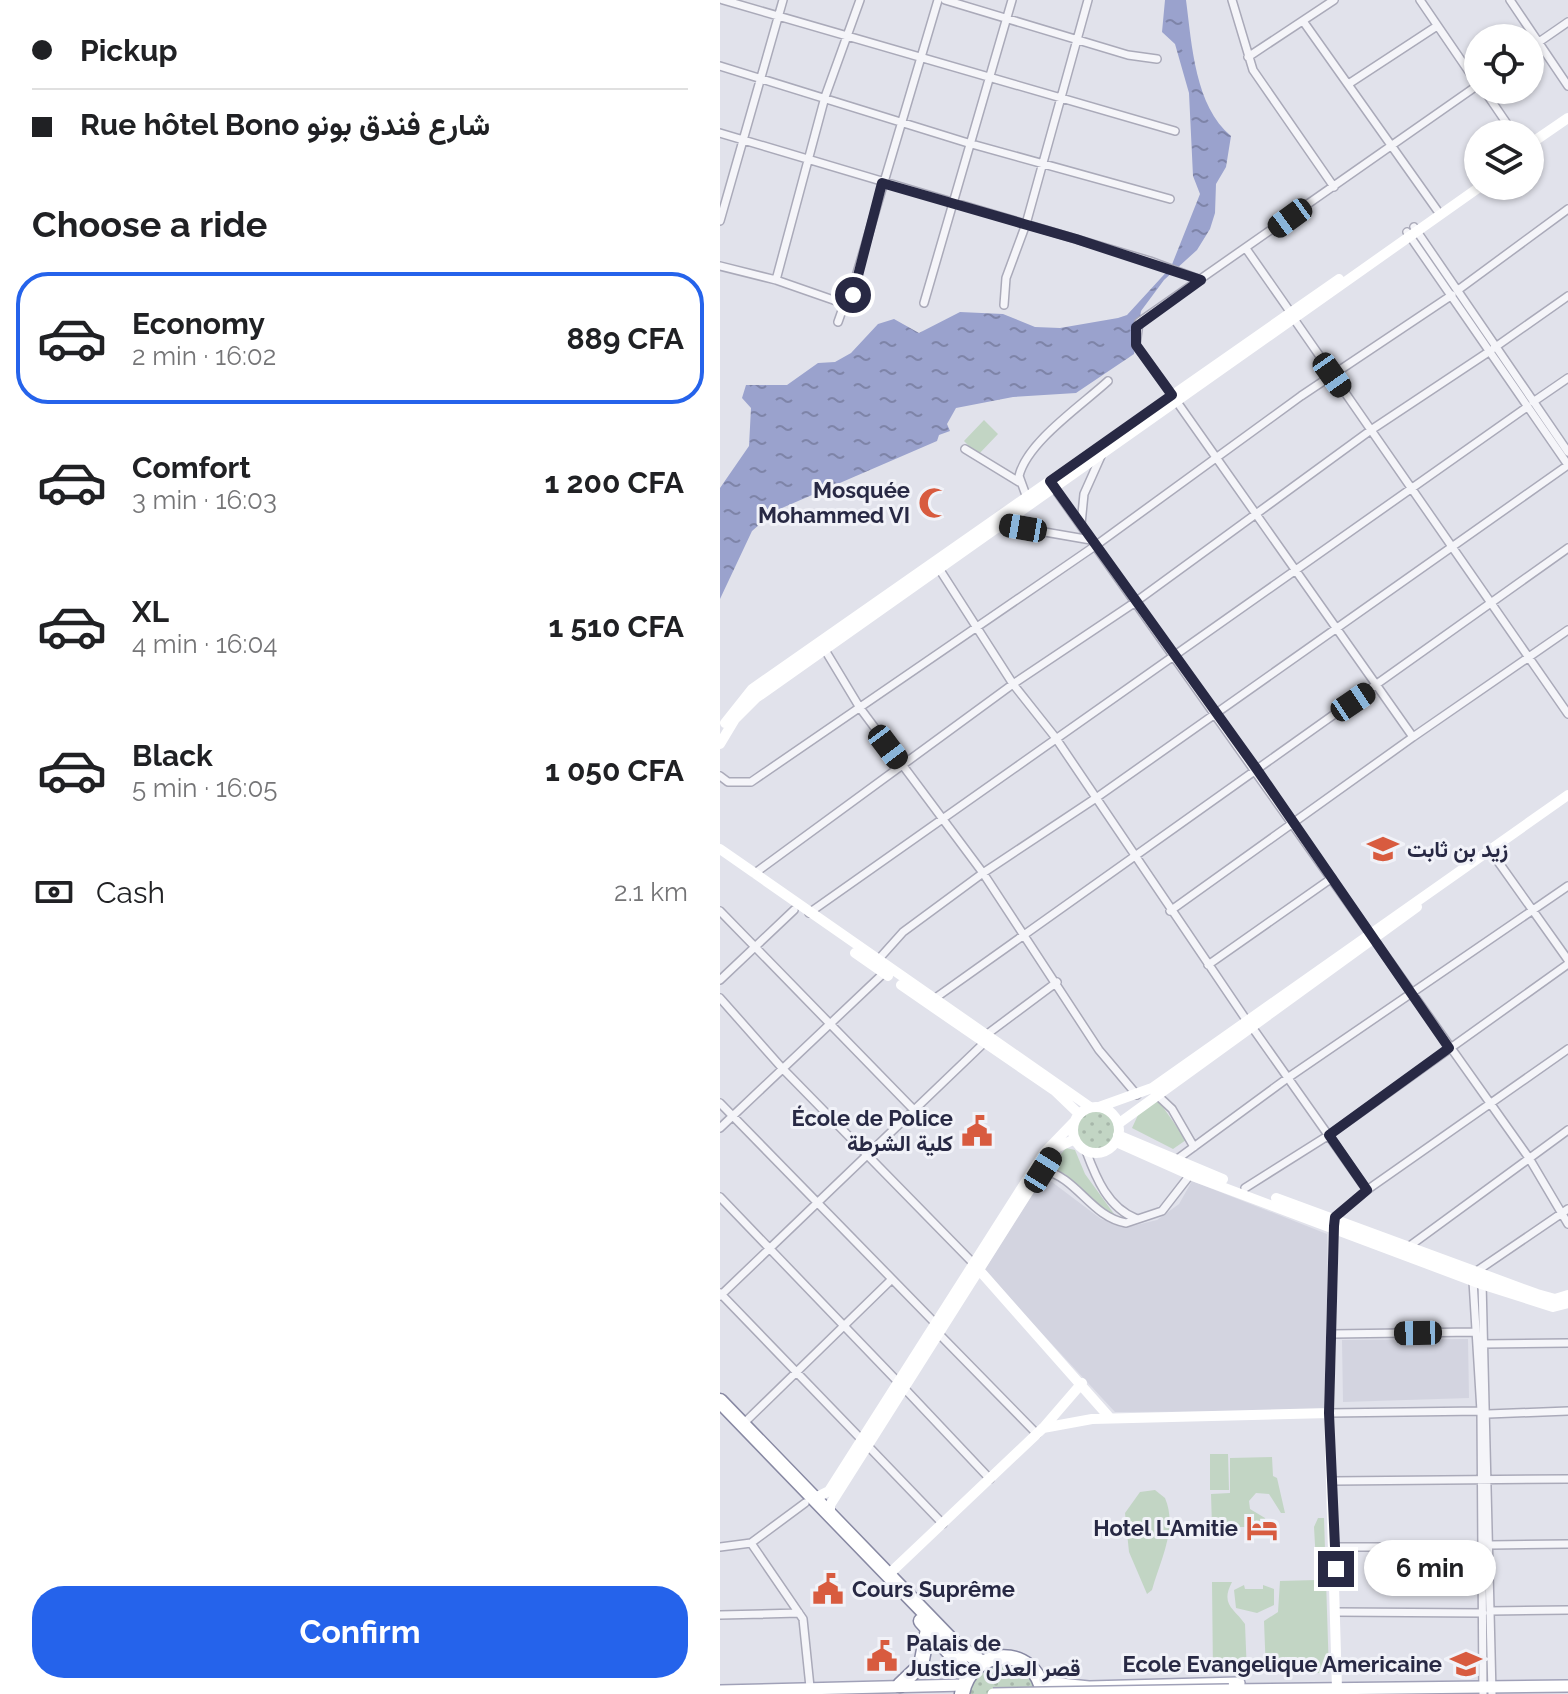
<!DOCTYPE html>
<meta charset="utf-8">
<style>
:root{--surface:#fff;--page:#f2f2f2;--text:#202124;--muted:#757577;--line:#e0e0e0;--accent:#2563eb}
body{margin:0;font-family:Raleway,Vazirmatn,sans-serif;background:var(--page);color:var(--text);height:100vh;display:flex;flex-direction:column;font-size:30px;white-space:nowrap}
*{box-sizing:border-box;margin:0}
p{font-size:26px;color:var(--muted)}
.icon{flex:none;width:44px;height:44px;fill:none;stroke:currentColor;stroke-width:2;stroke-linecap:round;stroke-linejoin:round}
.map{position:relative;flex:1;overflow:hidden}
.sheet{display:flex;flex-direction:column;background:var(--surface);width:720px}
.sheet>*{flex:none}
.guide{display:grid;align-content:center;height:176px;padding:0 32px;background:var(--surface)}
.fabs{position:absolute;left:744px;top:24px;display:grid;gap:16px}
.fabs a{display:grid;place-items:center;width:80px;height:80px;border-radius:50%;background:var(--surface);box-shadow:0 2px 6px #0004;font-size:40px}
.end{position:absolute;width:36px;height:36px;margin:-18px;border:10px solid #282944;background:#fff;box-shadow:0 0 0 4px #fff}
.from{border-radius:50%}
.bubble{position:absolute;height:56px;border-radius:28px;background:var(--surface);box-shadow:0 2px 6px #0004;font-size:26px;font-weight:700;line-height:56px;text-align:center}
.car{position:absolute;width:24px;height:48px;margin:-24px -12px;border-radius:10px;box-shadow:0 0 6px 2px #0007;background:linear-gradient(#222 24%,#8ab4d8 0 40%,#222 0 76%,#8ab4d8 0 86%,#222 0)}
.guide b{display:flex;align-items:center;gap:28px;height:76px;font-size:30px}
.guide b+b{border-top:2px solid var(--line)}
.guide i{width:20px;height:20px;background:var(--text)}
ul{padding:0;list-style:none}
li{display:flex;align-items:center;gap:24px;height:132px;margin:0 16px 12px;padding:0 16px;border:4px solid transparent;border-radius:32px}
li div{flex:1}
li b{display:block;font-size:30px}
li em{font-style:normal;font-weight:700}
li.selected{border-color:var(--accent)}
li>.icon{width:72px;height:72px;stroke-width:1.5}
h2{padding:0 32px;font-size:36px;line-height:96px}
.pay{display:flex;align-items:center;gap:20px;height:88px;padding:0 32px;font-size:30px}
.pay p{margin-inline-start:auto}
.button{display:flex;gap:16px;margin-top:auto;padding:16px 32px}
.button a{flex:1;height:92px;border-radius:32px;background:var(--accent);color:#fff;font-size:32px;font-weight:700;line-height:92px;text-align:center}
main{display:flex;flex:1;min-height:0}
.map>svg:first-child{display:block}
</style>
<main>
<section class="sheet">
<div class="guide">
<b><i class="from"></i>Pickup</b>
<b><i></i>Rue hôtel Bono شارع فندق بونو</b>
</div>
<h2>Choose a ride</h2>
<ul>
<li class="selected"><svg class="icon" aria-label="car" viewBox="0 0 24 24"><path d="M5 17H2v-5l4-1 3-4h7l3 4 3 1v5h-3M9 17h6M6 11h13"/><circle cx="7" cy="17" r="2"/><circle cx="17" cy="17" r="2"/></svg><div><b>Economy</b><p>2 min · 16:02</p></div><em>889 CFA</em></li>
<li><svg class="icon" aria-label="car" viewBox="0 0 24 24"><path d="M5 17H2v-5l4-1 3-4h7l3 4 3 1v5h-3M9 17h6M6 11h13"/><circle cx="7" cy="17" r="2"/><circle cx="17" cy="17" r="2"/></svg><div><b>Comfort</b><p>3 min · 16:03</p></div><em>1 200 CFA</em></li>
<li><svg class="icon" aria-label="car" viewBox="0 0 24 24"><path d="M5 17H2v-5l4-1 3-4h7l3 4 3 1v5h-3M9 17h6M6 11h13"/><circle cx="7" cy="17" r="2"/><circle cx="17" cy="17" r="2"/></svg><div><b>XL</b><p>4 min · 16:04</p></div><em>1 510 CFA</em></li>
<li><svg class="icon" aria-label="car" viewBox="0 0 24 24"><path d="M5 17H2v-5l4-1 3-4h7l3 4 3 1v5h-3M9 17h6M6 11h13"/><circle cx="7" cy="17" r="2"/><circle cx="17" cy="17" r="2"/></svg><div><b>Black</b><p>5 min · 16:05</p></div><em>1 050 CFA</em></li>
</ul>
<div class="pay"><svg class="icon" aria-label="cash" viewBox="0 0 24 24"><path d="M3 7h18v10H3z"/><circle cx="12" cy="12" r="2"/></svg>Cash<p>2.1 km</p></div>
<div class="button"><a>Confirm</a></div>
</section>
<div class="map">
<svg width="848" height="1694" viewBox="0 0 848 1694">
<defs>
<pattern id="grass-dots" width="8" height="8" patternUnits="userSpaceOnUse" patternTransform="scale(2)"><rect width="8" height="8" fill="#c2d5c4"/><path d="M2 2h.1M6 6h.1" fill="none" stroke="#a7b7aa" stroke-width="1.8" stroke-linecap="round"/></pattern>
<pattern id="water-ripples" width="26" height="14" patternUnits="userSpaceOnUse" patternTransform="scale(2)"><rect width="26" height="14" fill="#9aa2cd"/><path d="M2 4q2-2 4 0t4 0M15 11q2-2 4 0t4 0" fill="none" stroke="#7e84a8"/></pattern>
</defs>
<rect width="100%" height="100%" fill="#e1e2eb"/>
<path fill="#d3d4e0" d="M324,1176l57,43 27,8 29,-7 22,-16 13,-23 135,53 3,177 -215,1 -131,-141z
M748,1339l1,59 -126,4 -1,-62z"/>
<path fill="url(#grass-dots)" d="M357 1130a19 19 0 1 1 38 0a19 19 0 1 1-38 0Z
M290,1662l20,12 8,20h-72c7,-24 21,-30 44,-32z"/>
<path fill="#c2d5c4" d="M264,420l14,14 -20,21 -14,-14z
M438,1100l28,40 -13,9 -41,-21 6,-13z
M346,1148l9,2 10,24 32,44 -9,-3 -43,-41 -15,-7z
M490,1454h18l1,36h-19z
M552,1457l1,19 4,2 8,35h-4l-12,-19 -13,-1 -7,8 1,8 15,9 2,9h-55l-1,-33 19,-1v-35z
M435,1490l10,8c13,30 -5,63 -13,92l-5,4 -18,-42 -4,-39 15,-21z
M598,1518h6l5,155h-63l-2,-52 14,-9 2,-31 37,-1 -3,-53z
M492,1582h20c-12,23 2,26 13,42l2,50h-34z
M524,1585l1,4h18v-4l11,4v16l-17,8 -21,-5 -2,-18z"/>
<path fill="url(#water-ripples)" d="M445,0h21c6,46 9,106 45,136l-5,31 -10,17 -1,29 -5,16 -13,21 -33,30 -23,31 -7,43 -58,39 -63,4 -57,11 -9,16 3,7 -11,4 -2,6 -162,70 -23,20 -32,68v-111l29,-42 2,-38 -9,-10 4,-13h41l31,-22 17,-1 16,-9 27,-29 16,-5 25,14 41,-21 43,2 32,13 25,1 58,-10 9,-3 44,-48 29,-73 -7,-18 -4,-83 -14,-49 -13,-12z"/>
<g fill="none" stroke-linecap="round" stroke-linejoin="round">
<defs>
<path id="street" d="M3,0l452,131
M225,0l183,55 29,4
M512,0l21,70 81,117
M700,0l58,85
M790,0l58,86
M583,21l134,189
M819,42l29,-20
M528,57l86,-57
M0,66l248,77 202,56
M630,83l87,-57
M764,90l30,44
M0,133l430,128 51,19
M0,221l63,-221
M694,227l154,225
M687,232l161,233
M527,250l44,63
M0,266l56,14 66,23 7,-3 89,-300
M56,280l49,-183 35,-97
M738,290l110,-81
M204,303l88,-303
M284,305l2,-27 20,-54 62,-224
M574,319l274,395
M118,322l7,-20
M774,348l74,-52
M452,395l-36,-50 3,-23 339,-237
M813,402l35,-24
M245,449l54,33
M332,485l477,673 39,66
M307,498l-8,-22c8,-34 63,-71 89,-95
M361,524l3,-30 17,-38
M284,525l87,15
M218,567l75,117 42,53 192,284
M105,650l35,58 123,165 116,177 38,45
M693,737l155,-107
M0,776l8,6h23l344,-236 206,-150 151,-101
M772,853l76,107
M35,873l258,-189 121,-81 237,-173 116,-77
M0,911l194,199
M450,911l243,-174 -236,-335
M89,913l718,-506
M157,961l26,-29 80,-59 113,-75 472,-333
M488,965l124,-87
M0,980l74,-70
M0,998l62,70 192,196
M214,999l634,-451
M532,1027l115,163
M266,1035l71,-53
M437,1095l15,14 22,38
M0,1103l216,221
M0,1128l167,-158
M366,1151c10,27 22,57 51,68
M456,1160l113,-83 279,-191
M323,1170c34,7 48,47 83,53l36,-12 28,-36
M525,1188l84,-53 239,-171
M0,1197l178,185
M615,1217l32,-27 201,-141
M691,1245l157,-115
M762,1282l10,412
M0,1293l142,147
M0,1296l264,-253
M219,1334l98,100
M613,1334l141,-2
M762,1344l86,-1
M184,1388l86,91
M609,1413l152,-2
M768,1414l80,-3
M23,1424l149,-145
M148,1446l75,78
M613,1481l235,-2
M31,1543l52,76 7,68
M770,1545l78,-1
M0,1547l31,-4 54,-40
M615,1547h147
M770,1611l78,-1
M616,1612l147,1
M0,1615l79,-2
M763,1694l-2,-283 -8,-130 4,-10 91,-62"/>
<path id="primary" d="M321,1682l48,5 150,-4
M509,1690l339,-4
M0,1691l244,-6"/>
<path id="highway" d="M0,1401l237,245 24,16
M201,1621l48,53
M180,1685l21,-20 7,-36
M242,1694c8,-48 75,-50 81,0"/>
</defs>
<use href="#street" stroke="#aaaab9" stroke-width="10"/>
<use href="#primary" stroke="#a0a1b8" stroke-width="14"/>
<use href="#highway" stroke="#8889a3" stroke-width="17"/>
<use href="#street" stroke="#f5f5f9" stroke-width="7"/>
<path stroke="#fff" stroke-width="10" d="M810,144l38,-26
M5,723l27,-34 587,-410
M0,744l15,-25 21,-21 725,-512
M0,849l370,258
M135,953l33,23
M181,985l154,106 24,23
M379,1107l53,-19 416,-293
M353 1130a23 23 0 1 1 46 0a23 23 0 1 1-46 0Z
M398,1124l299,-217
M398,1135l105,44
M396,1142l74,33 291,109 72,23 15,-4
M556,1198l261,96 18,5 13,-4
M614,1223l-5,190 8,276
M260,1271l130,147
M324,1427l38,-44
M93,1499l16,-8 215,-338 30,-31
M110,1517v-12l226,-357 19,-9
M168,1575l155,-147 49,-9 237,-6"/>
<use href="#primary" stroke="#fff" stroke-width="11"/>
<use href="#highway" stroke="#fff" stroke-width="14"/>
<defs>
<path id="primary-bridge" d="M273,1694l236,-4"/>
</defs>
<use href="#primary-bridge" stroke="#a0a1b8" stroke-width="14" stroke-linecap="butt"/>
<use href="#primary-bridge" stroke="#fff" stroke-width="11"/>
</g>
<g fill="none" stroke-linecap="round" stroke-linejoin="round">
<path stroke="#282944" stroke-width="10" d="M133,295l29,-112 194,56 125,41 -65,47v18l36,50 -122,86 206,287 193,280 -120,87 38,55 -32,27 -1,9 -5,187 7,156"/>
</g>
<defs>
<symbol id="mosque-bare" viewBox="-9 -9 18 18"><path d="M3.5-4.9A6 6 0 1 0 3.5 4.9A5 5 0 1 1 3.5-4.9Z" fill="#d85b3f" stroke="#f1f2f8" stroke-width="2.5" paint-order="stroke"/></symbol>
<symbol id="school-bare" viewBox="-9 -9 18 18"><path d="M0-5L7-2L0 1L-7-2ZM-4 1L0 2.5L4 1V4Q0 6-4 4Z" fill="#d85b3f" stroke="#f1f2f8" stroke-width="2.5" paint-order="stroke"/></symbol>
<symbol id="civic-bare" viewBox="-9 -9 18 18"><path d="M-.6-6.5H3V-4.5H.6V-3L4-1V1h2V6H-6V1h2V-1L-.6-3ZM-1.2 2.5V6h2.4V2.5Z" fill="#d85b3f" stroke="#f1f2f8" stroke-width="2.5" paint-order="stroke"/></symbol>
<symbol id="hotel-bare" viewBox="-9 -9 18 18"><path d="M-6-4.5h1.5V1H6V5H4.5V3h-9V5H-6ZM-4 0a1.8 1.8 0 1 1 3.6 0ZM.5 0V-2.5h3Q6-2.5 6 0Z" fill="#d85b3f" stroke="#f1f2f8" stroke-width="2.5" paint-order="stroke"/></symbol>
</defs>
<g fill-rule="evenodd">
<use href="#mosque-bare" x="192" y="481" width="44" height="44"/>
<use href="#school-bare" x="641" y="827" width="44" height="44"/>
<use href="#civic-bare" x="235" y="1109" width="44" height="44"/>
<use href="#hotel-bare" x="520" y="1506" width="44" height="44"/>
<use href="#civic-bare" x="86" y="1567" width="44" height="44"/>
<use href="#civic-bare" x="140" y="1634" width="44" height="44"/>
<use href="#school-bare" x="724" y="1642" width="44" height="44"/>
</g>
<g text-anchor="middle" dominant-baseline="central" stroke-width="6" stroke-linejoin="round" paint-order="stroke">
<g font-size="22" font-weight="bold" fill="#282944" stroke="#f1f2f8" text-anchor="end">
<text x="190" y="490">Mosquée<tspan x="190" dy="25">Mohammed VI</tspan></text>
<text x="687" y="849" text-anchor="start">زيد بن ثابت</text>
<text x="233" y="1118">École de Police<tspan x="233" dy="25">كلية الشرطة</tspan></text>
<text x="518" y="1528">Hotel L'Amitie</text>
<text x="132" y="1589" text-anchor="start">Cours Suprême</text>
<text x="186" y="1643" text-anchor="start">Palais de<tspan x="186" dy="25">Justice قصر العدل</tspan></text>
<text x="722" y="1664">Ecole Evangelique Americaine</text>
</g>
</g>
</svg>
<div class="fabs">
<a><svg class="icon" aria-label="locate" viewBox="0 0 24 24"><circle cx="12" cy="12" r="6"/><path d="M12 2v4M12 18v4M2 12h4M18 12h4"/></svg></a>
<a><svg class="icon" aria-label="layers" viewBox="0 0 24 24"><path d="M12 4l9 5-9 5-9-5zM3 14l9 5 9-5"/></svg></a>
</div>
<i class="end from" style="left:133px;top:295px"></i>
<i class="end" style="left:616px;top:1569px"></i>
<div class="bubble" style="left:644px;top:1540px;width:132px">6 min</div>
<i class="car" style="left:570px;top:218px;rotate:234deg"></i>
<i class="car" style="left:612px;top:375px;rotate:145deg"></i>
<i class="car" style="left:303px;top:528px;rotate:280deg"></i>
<i class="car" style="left:633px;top:702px;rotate:56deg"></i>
<i class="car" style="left:168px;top:747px;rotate:143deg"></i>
<i class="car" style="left:323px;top:1170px;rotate:32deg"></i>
<i class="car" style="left:698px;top:1333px;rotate:269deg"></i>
</div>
</main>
